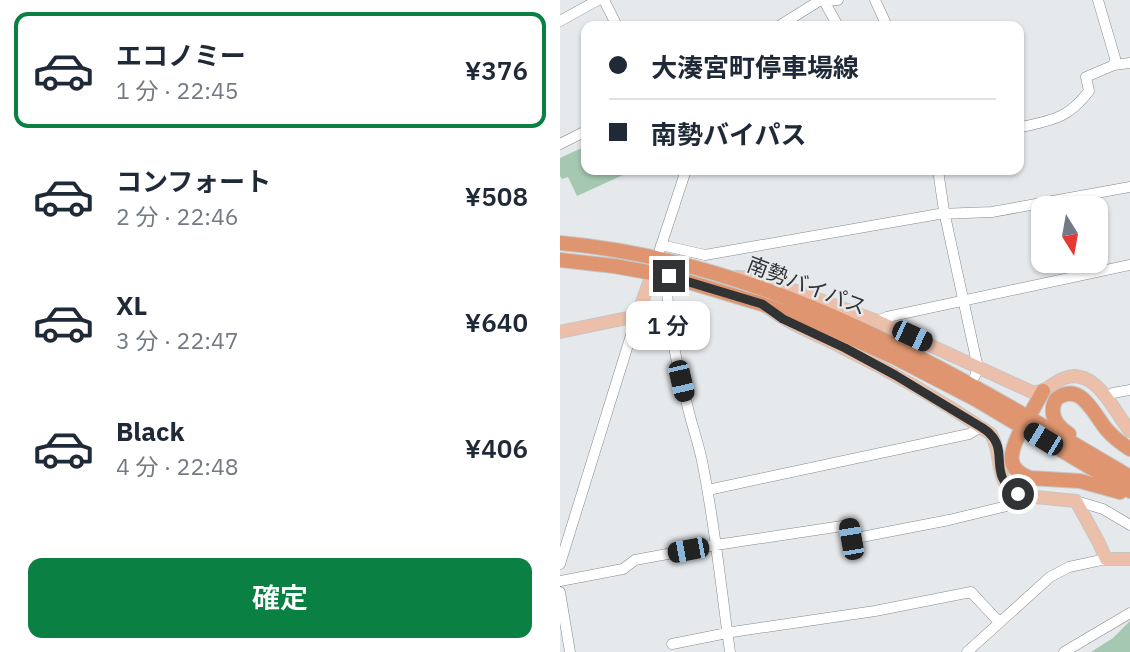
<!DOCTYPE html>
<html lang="ja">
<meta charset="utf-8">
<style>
:root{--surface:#fff;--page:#f6f6f7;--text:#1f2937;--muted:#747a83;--line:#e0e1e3;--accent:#0b8043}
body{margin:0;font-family:"IBM Plex Sans","Noto Sans JP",sans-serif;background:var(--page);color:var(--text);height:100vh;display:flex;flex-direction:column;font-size:26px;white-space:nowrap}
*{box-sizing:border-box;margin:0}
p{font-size:23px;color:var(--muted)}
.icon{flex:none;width:38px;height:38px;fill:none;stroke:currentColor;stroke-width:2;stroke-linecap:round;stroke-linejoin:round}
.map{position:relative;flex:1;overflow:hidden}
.sheet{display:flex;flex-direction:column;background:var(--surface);width:560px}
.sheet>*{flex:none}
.top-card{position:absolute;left:21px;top:21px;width:443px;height:154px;border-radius:14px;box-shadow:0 2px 5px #0004;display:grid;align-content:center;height:154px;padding:0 28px;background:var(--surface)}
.needle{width:46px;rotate:169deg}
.buttons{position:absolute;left:471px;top:196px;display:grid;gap:14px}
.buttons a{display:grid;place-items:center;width:77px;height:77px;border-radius:14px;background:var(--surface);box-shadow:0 2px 5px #0004;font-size:35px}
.end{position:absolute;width:32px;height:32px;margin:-16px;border:9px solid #313234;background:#fff;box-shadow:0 0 0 4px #fff}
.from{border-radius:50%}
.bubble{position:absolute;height:49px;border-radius:14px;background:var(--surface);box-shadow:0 2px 5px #0004;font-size:23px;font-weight:600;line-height:49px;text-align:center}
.car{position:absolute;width:21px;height:42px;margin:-21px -10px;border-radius:9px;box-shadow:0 0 5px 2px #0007;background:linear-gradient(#222 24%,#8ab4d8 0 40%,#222 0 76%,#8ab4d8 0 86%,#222 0)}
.top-card b{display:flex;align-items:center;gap:24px;height:66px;font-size:26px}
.top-card b+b{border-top:2px solid var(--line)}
.top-card i{width:18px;height:18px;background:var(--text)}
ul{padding:12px 0 0;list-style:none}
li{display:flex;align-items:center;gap:21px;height:116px;margin:0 14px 10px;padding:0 14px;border:4px solid transparent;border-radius:14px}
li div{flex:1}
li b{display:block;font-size:26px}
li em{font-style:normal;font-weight:600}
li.selected{border-color:var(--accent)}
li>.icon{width:63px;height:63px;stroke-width:1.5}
.primary-button{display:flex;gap:14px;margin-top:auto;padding:14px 28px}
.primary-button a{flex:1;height:80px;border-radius:14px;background:var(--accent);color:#fff;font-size:28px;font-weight:600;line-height:80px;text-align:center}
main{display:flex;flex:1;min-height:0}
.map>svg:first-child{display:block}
</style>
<main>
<section class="sheet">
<ul>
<li class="selected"><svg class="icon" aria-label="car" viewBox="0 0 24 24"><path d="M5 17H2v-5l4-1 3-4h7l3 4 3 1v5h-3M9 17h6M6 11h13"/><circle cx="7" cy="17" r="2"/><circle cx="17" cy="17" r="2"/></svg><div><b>エコノミー</b><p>1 分 · 22:45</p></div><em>¥376</em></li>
<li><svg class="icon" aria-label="car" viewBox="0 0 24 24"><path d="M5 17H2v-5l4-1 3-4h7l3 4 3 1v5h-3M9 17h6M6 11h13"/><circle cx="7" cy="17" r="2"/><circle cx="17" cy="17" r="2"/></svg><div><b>コンフォート</b><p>2 分 · 22:46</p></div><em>¥508</em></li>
<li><svg class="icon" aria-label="car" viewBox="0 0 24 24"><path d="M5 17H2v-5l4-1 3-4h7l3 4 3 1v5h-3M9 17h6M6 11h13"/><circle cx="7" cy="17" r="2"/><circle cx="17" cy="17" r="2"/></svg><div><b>XL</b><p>3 分 · 22:47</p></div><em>¥640</em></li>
<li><svg class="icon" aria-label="car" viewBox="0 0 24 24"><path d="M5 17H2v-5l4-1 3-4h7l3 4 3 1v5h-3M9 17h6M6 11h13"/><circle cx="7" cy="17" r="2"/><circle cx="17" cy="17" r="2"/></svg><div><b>Black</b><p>4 分 · 22:48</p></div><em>¥406</em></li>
</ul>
<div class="primary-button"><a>確定</a></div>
</section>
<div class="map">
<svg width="570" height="652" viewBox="0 0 570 652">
<rect width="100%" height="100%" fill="#e6e9ec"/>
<path fill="#a4c8b1" d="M26,146v24h48l-57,26 -9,-19 -6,2 -2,-3v-18z
M570,621v31h-39l22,-14z"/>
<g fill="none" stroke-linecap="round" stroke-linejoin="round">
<defs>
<path id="minor" d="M44,0l13,26
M315,0l12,26
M538,0l17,58 -1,7
M264,1l14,25
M0,21l38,-21
M219,26l40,-25 19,-1
M458,128c33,-8 49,-8 71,-37l-3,-14 28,-12 16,-2
M0,144l26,-13
M378,170l6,41 34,157 -3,8
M101,245l44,10 234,-41 53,-2 138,-25
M100,249l26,-79
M107,287c1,39 10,79 20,117 4,19 11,37 15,57 13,63 19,127 28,191
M317,321l10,-4 243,-52
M547,396l6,-3 17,-3
M148,490l261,-56 12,-7
M516,501l27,8 27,16
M0,564l77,-248
M0,581l63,-12 12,-9 81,-15 133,-20 2,14 98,-19 58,-14 -2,-11 2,-8
M0,592l10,60
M112,644l60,-12 143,-21 96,-19 28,30
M407,652l83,-75 19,-10 37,-8
M504,652l66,-39"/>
<path id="major" d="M176,277l19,1 22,6 100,37 155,71c13,1 19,-8 30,-13 33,-15 52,33 68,52
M208,308c24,18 51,27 77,41 51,25 100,54 146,85 14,24 0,53 34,62l51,5 23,42 7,16h24
M0,332l77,-16 16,-44"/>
<path id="highway" d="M0,243c213,19 390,128 570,234
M0,260l54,6 55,10 93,28 61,21 71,32 83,43 153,91
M472,411l11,-20
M459,434c-9,19 -14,35 11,44l50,3 40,11
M509,434c-13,-8 -21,-20 -13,-35 25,-19 38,16 51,31 7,8 15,14 23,19"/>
</defs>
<use href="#minor" stroke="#87898c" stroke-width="11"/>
<use href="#major" stroke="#c5c6c6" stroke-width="14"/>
<use href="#highway" stroke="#c5c6c6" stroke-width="16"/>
<use href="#minor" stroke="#fff" stroke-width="10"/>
<use href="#major" stroke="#ebbfa9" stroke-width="12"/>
<use href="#highway" stroke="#de9570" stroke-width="14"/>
</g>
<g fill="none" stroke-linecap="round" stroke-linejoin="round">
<path stroke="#313234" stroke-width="9" d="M109,276l93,28 21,15 62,29 50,27 86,52c3,2 7,4 9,7 19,18 -3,42 28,60"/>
</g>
<g text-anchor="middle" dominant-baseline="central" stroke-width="5" stroke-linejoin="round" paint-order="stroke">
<g font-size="21" fill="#313234" stroke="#e6e9ec">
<text transform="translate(247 285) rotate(21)">南勢バイパス</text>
</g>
</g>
</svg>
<div class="buttons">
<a><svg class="needle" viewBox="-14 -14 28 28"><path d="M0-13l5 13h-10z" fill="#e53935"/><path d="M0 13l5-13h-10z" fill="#747a83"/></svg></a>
</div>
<i class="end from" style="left:458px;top:494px"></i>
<i class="end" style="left:109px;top:276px"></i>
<div class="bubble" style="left:66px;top:301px;width:84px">1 分</div>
<i class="car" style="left:352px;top:336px;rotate:115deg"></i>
<i class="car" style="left:121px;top:381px;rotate:167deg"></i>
<i class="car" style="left:483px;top:439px;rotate:301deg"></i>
<i class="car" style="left:291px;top:539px;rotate:350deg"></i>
<i class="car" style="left:128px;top:550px;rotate:259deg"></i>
<div class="top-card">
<b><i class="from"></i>大湊宮町停車場線</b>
<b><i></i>南勢バイパス</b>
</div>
</div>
</main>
